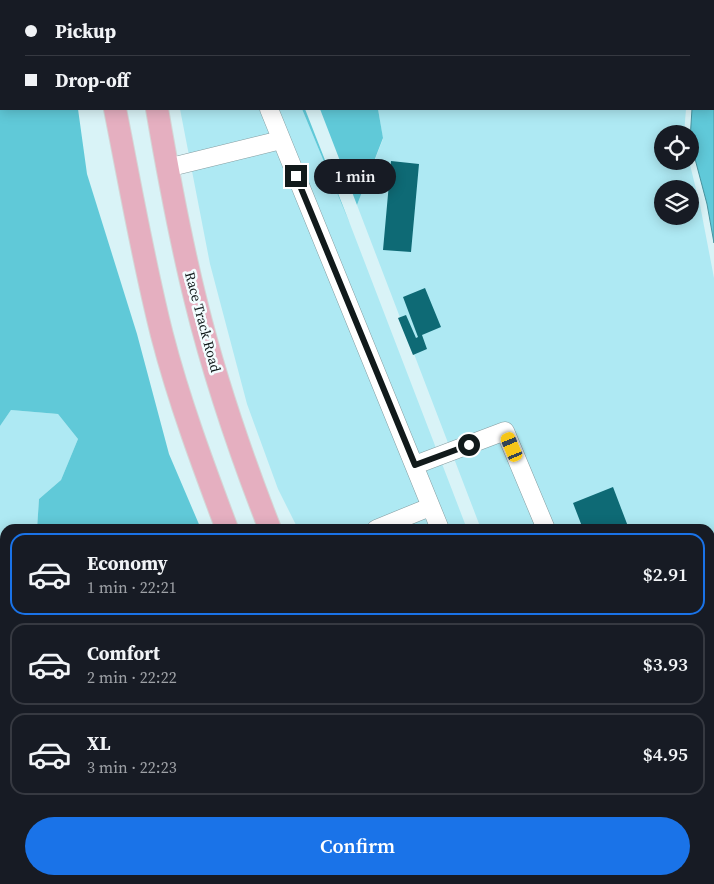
<!DOCTYPE html>
<meta charset="utf-8">
<style>
:root{--surface:#171b24;--page:#242831;--text:#f1f3f6;--muted:#9ea1a6;--line:#363941;--accent:#1a73e8}
body{margin:0;font-family:"Source Serif 4",serif;background:var(--page);color:var(--text);height:100vh;display:flex;flex-direction:column;font-size:19px;white-space:nowrap}
*{box-sizing:border-box;margin:0}
p{font-size:16px;color:var(--muted)}
.icon{flex:none;width:28px;height:28px;fill:none;stroke:currentColor;stroke-width:2;stroke-linecap:round;stroke-linejoin:round}
.map{position:relative;flex:1;overflow:hidden}
.side{position:absolute;left:0px;top:524px;width:715px;height:361px;display:flex;flex-direction:column;background:var(--surface);border-radius:15px 15px 0 0;box-shadow:0 2px 12px #0003}
.side>*{flex:none}
.banner{position:absolute;left:0px;top:0px;width:715px;height:110px;box-shadow:0 2px 12px #0003;display:grid;align-content:center;height:110px;padding:0 25px;background:var(--surface)}
.fabs{position:absolute;left:654px;top:125px;display:grid;gap:10px}
.fabs a{display:grid;place-items:center;width:45px;height:45px;border-radius:50%;background:var(--surface);box-shadow:0 2px 12px #0003;font-size:25px}
.end{position:absolute;width:22px;height:22px;margin:-11px;border:6px solid #111a1b;background:#fff;box-shadow:0 0 0 2px #fff}
.from{border-radius:50%}
.bubble{position:absolute;height:35px;border-radius:18px;background:var(--surface);box-shadow:0 2px 12px #0003;font-size:16px;font-weight:600;line-height:35px;text-align:center}
.car{position:absolute;width:15px;height:30px;margin:-15px -8px;border-radius:6px;box-shadow:0 0 4px 1px #0007;background:linear-gradient(#f5c518 24%,#345 0 40%,#f5c518 0 76%,#345 0 86%,#f5c518 0)}
.banner b{display:flex;align-items:center;gap:18px;height:48px;font-size:19px}
.banner b+b{border-top:1px solid var(--line)}
.banner i{width:12px;height:12px;background:var(--text)}
ul{padding:9px 0 0;list-style:none}
li{display:flex;align-items:center;gap:15px;height:82px;margin:0 10px 8px;padding:0 15px;border:2px solid var(--line);border-radius:15px}
li div{flex:1}
li b{display:block;font-size:19px}
li em{font-style:normal;font-weight:600}
li.active{border-color:var(--accent)}
li>.icon{width:45px;height:45px;stroke-width:1.5}
.action{display:flex;gap:10px;margin-top:auto;padding:10px 25px}
.action a{flex:1;height:58px;border-radius:30px;background:var(--accent);color:#fff;font-size:20px;font-weight:600;line-height:58px;text-align:center}
.map>svg:first-child{display:block}
</style>
<div class="map">
<svg width="714" height="884" viewBox="0 0 714 884">
<rect width="100%" height="100%" fill="#d9f3f7"/>
<path fill="#aee9f3" fill-rule="evenodd" d="M163,0h94l1,1h-95z
M363,0h351v34v-33z
M180,109h122l48,115 117,305h-169l-20,-40 -31,-85 -37,-140z
M378,109h308l-2,25h-22v27h27l11,44 14,73v606h-96l-1,-4h93v-351h-229l-124,-324 26,-66zM662,189h28v27h-28z
M11,410l47,4 20,25 -17,41 -22,19 -2,30h-32v80l-5,-2v-181z
M66,880h67l-1,4h-65z
M248,880h49l-3,4h-45z
M438,880h164l2,4h-164z"/>
<path fill="#60c9d8" d="M0,0h55v1h-54v108h77l9,65 50,160 32,120 32,75h-164l2,-30 22,-19 17,-41 -20,-25 -47,-4 -11,16z
M278,0h85v1h-84z
M302,109h3l45,115z
M320,109h58l5,29 -26,67z
M0,607l5,2v130l-5,-12z
M133,880h115l1,4h-117z
M297,880h51l2,4h-56z"/>
<path fill="#60c9d9" stroke="#4894a0" d="M714,47v196l-7,-39 -17,-64 2,-31h22z"/>
<path fill="#0e6a75" d="M391,161l28,3 -8,88 -28,-2z
M425,288l16,39 -19,8 5,14 -14,6 -15,-37 8,-3 10,23 2,-1 -15,-40z
M613,487l16,42h-46l-10,-26z
M714,805v79h-45l-3,-4h44v-72z"/>
<g fill="none" stroke-linecap="round" stroke-linejoin="round">
<defs>
<path id="minor" d="M225,0v1
M269,109l171,420
M167,168l114,-28
M415,465l90,-34 41,98
M376,529l54,-22
M471,880l2,4
M584,880l2,4
M527,884l10,-4"/>
<path id="major" d="M96,0l1,1
M121,0v1
M139,0v1
M115,109c15,75 28,151 47,226 17,66 41,130 65,194
M157,109c11,64 23,129 39,193 19,77 45,153 74,227
M369,880l2,4
M413,880l2,4"/>
</defs>
<use href="#minor" stroke="#849ca0" stroke-width="19"/>
<use href="#major" stroke="#d4d6d6" stroke-width="24"/>
<use href="#minor" stroke="#fff" stroke-width="18"/>
<use href="#major" stroke="#e5afc0" stroke-width="22"/>
</g>
<g fill="none" stroke-linecap="round" stroke-linejoin="round">
<path stroke="#111a1b" stroke-width="6" d="M296,176l119,289 54,-20"/>
</g>
<g text-anchor="middle" dominant-baseline="central" stroke-width="5" stroke-linejoin="round" paint-order="stroke">
<g font-size="14" fill="#111a1b" stroke="#f3fdff">
<text transform="translate(203 322) rotate(75)">Race Track Road</text>
</g>
</g>
</svg>
<div class="fabs">
<a><svg class="icon" aria-label="locate" viewBox="0 0 24 24"><circle cx="12" cy="12" r="6"/><path d="M12 2v4M12 18v4M2 12h4M18 12h4"/></svg></a>
<a><svg class="icon" aria-label="layers" viewBox="0 0 24 24"><path d="M12 4l9 5-9 5-9-5zM3 14l9 5 9-5"/></svg></a>
</div>
<i class="end from" style="left:469px;top:445px"></i>
<i class="end" style="left:296px;top:176px"></i>
<div class="bubble" style="left:314px;top:159px;width:82px">1 min</div>
<i class="car" style="left:512px;top:447px;rotate:337deg"></i>
<div class="banner">
<b><i class="from"></i>Pickup</b>
<b><i></i>Drop-off</b>
</div>
<section class="side">
<ul>
<li class="active"><svg class="icon" aria-label="car" viewBox="0 0 24 24"><path d="M5 17H2v-5l4-1 3-4h7l3 4 3 1v5h-3M9 17h6M6 11h13"/><circle cx="7" cy="17" r="2"/><circle cx="17" cy="17" r="2"/></svg><div><b>Economy</b><p>1 min · 22:21</p></div><em>$2.91</em></li>
<li><svg class="icon" aria-label="car" viewBox="0 0 24 24"><path d="M5 17H2v-5l4-1 3-4h7l3 4 3 1v5h-3M9 17h6M6 11h13"/><circle cx="7" cy="17" r="2"/><circle cx="17" cy="17" r="2"/></svg><div><b>Comfort</b><p>2 min · 22:22</p></div><em>$3.93</em></li>
<li><svg class="icon" aria-label="car" viewBox="0 0 24 24"><path d="M5 17H2v-5l4-1 3-4h7l3 4 3 1v5h-3M9 17h6M6 11h13"/><circle cx="7" cy="17" r="2"/><circle cx="17" cy="17" r="2"/></svg><div><b>XL</b><p>3 min · 22:23</p></div><em>$4.95</em></li>
</ul>
<div class="action"><a>Confirm</a></div>
</section>
</div>
